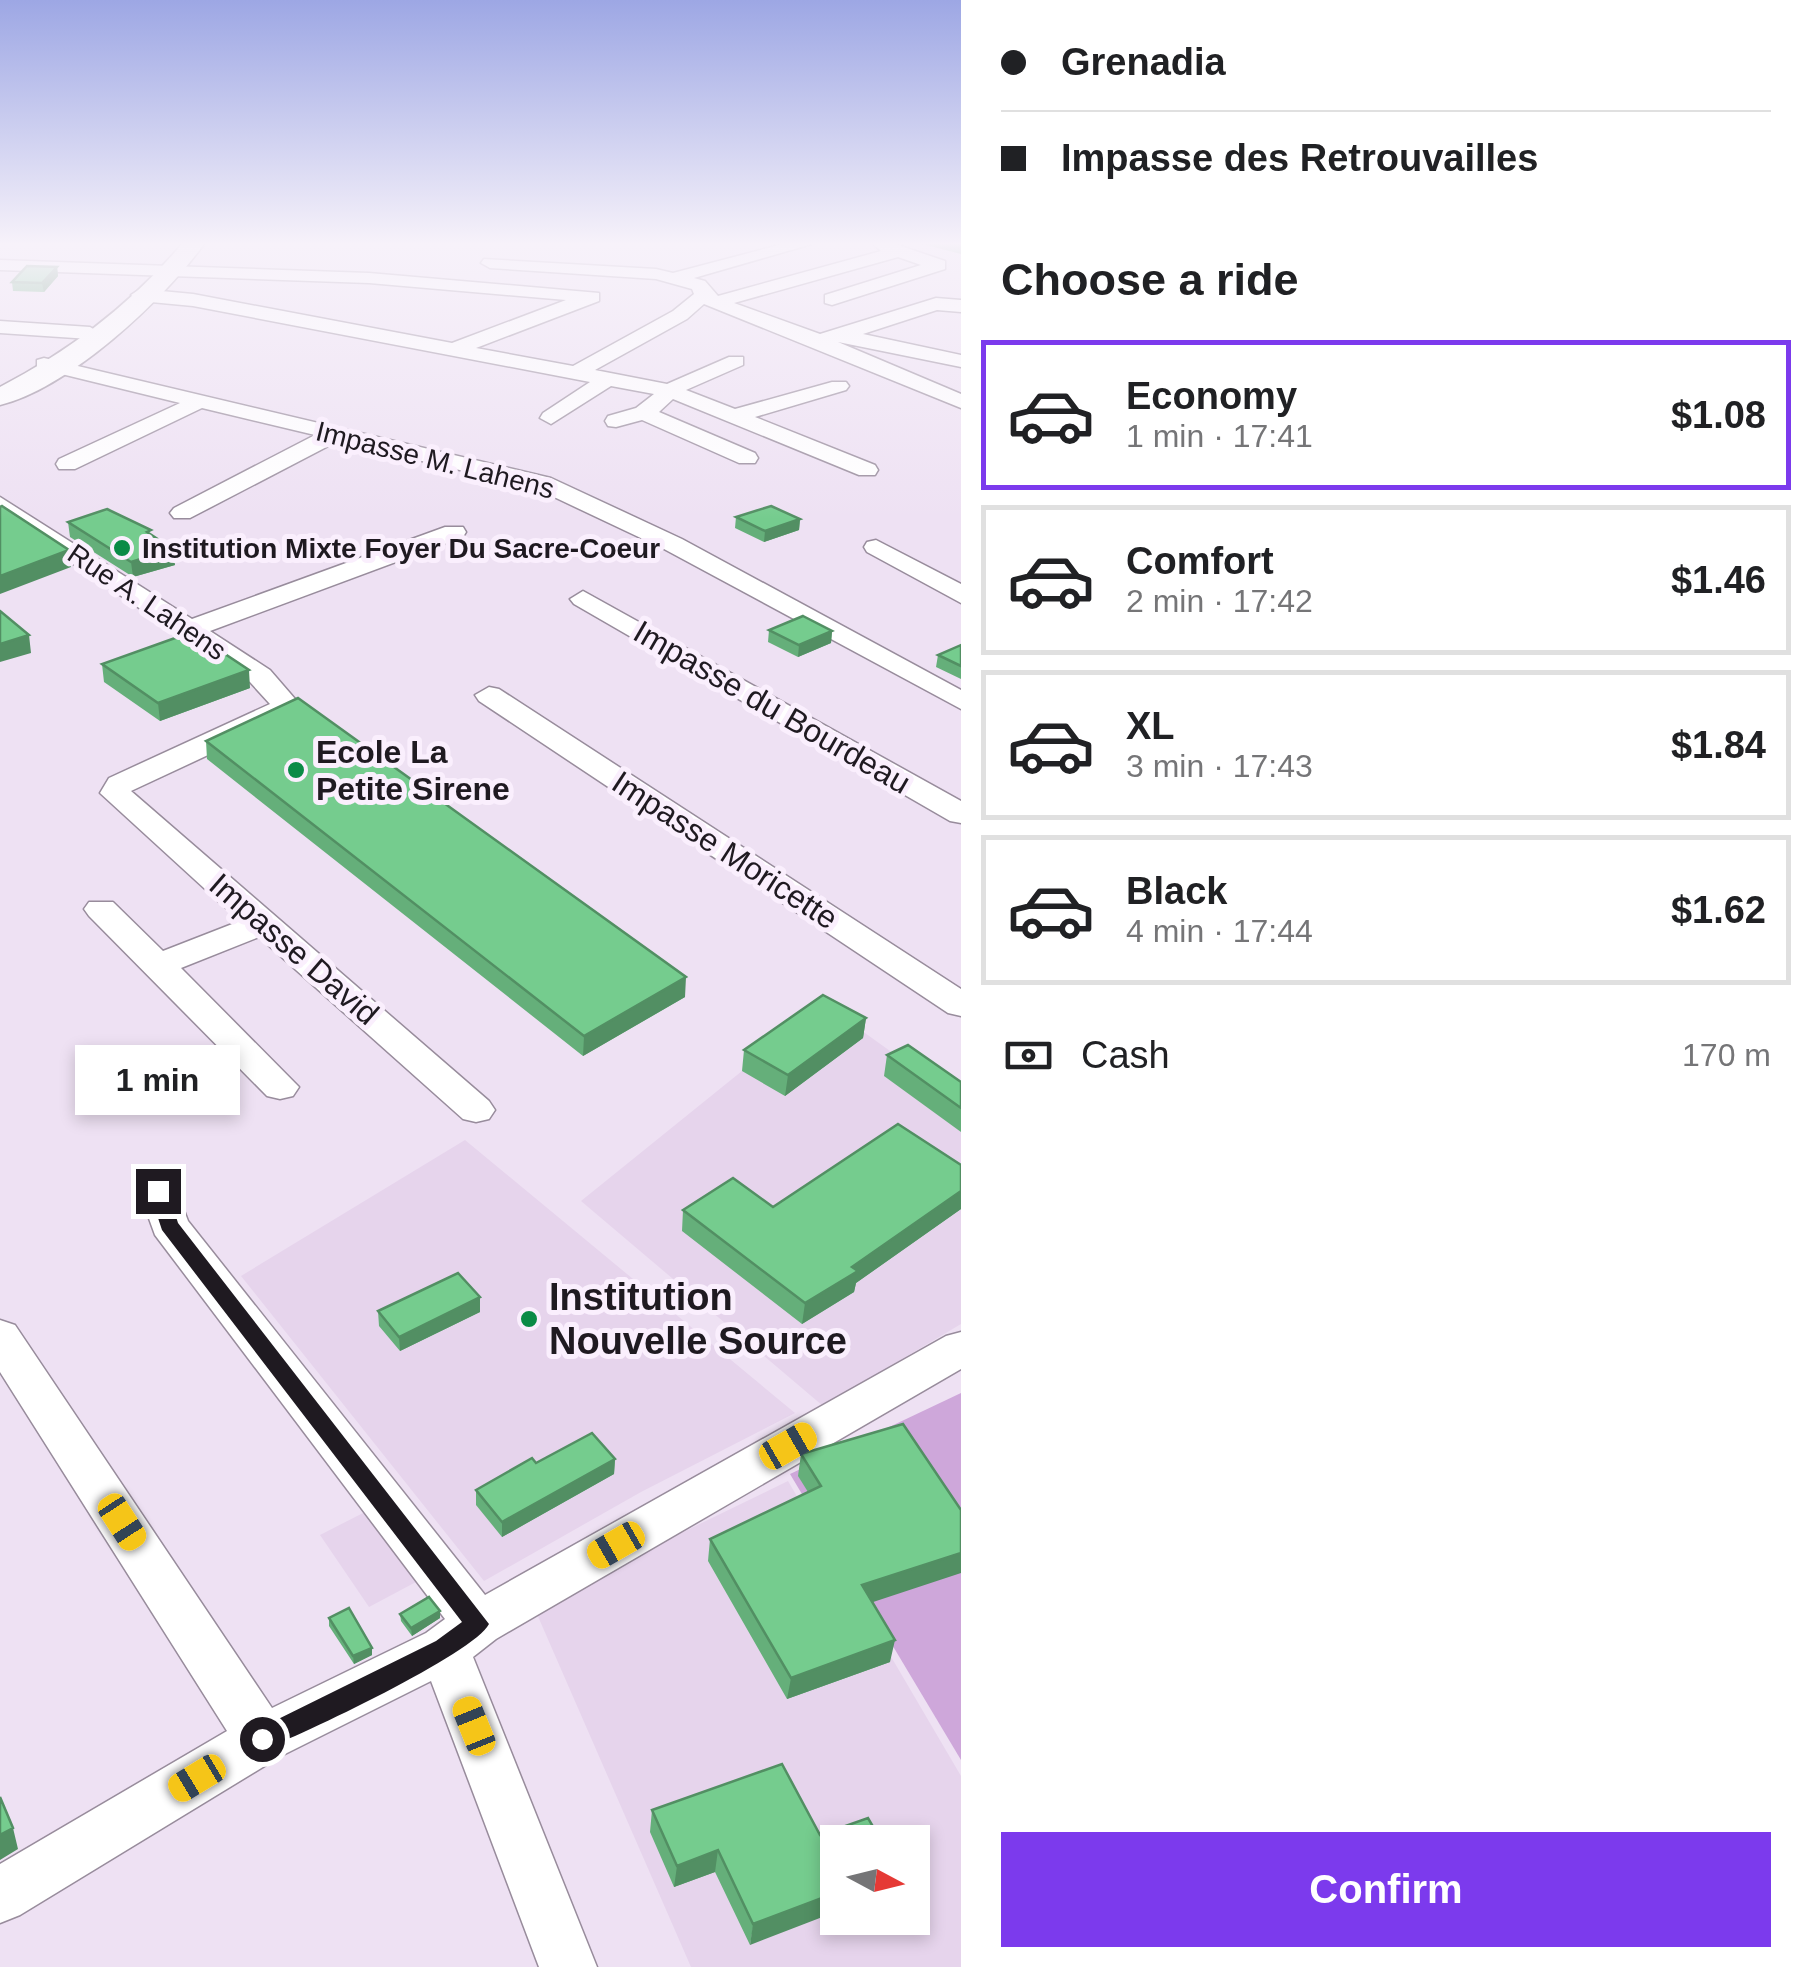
<!DOCTYPE html>
<meta charset="utf-8">
<style>
:root{--surface:#fff;--page:#f2f2f2;--text:#202124;--muted:#757577;--line:#e0e0e0;--accent:#7c3aed}
body{margin:0;font-family:Arial,sans-serif;background:var(--page);color:var(--text);height:100vh;display:flex;flex-direction:column;font-size:38px;white-space:nowrap}
*{box-sizing:border-box;margin:0}
p{font-size:32px;color:var(--muted)}
.icon{flex:none;width:55px;height:55px;fill:none;stroke:currentColor;stroke-width:2;stroke-linecap:round;stroke-linejoin:round}
.map{position:relative;flex:1;overflow:hidden}
.side{display:flex;flex-direction:column;background:var(--surface);width:850px}
.side>*{flex:none}
.banner{display:grid;align-content:center;height:220px;padding:0 40px;background:var(--surface)}
.needle{width:65px;rotate:97deg}
.controls{position:absolute;left:820px;top:1825px;display:grid;gap:20px}
.controls a{display:grid;place-items:center;width:110px;height:110px;border-radius:0px;background:var(--surface);box-shadow:0 5px 15px #0003;font-size:50px}
.end{position:absolute;width:45px;height:45px;margin:-22px;border:12px solid #1f1a21;background:#fff;box-shadow:0 0 0 5px #fff}
.from{border-radius:50%}
.bubble{position:absolute;height:70px;border-radius:0px;background:var(--surface);box-shadow:0 5px 15px #0003;font-size:32px;font-weight:800;line-height:70px;text-align:center}
.car{position:absolute;width:30px;height:60px;margin:-30px -15px;border-radius:12px;box-shadow:0 0 8px 2px #0007;background:linear-gradient(#f5c518 24%,#345 0 40%,#f5c518 0 76%,#345 0 86%,#f5c518 0)}
.banner b{display:flex;align-items:center;gap:35px;height:95px;font-size:38px}
.banner b+b{border-top:2px solid var(--line)}
.banner i{width:25px;height:25px;background:var(--text)}
ul{padding:0;list-style:none}
li{display:flex;align-items:center;gap:30px;height:150px;margin:0 20px 15px;padding:0 20px;border:5px solid var(--line);border-radius:0px}
li div{flex:1}
li b{display:block;font-size:38px}
li em{font-style:normal;font-weight:800}
li.active{border-color:var(--accent)}
li>.icon{width:90px;height:90px;stroke-width:1.5}
h2{padding:0 40px;font-size:45px;line-height:120px}
.pay{display:flex;align-items:center;gap:25px;height:110px;padding:0 40px;font-size:38px}
.pay p{margin-inline-start:auto}
.action{display:flex;gap:20px;margin-top:auto;padding:20px 40px}
.action a{flex:1;height:115px;border-radius:0px;background:var(--accent);color:#fff;font-size:40px;font-weight:800;line-height:115px;text-align:center}
main{display:flex;flex:1;min-height:0}
.map>svg:first-child{display:block}
</style>
<main>
<div class="map">
<svg width="961" height="1967" viewBox="0 0 961 1967">
<rect width="100%" height="100%" fill="#eee1f3"/>
<path fill="#e6d4ec" fill-rule="evenodd" d="M833,1010l128,92v222l-138,82 -242,-205 161,-130z
M465,1140l330,273 -154,79 -157,89 -243,-305z
M788,1481l173,295v191h-270l-158,-362zM838,1842h74v76h-74z
M365,1512l51,70 -47,25 -49,-72z"/>
<path fill="#cea7da" d="M961,1393v367l-171,-286z"/>
<g fill="none" stroke-linecap="round" stroke-linejoin="round">
<defs>
<path id="minor" d="M783,244h29l-118,34 11,3 13,15 163,-45 -8,-7h22l50,17v8l-113,36 -7,-2v-8l96,-30 -23,-8 -164,46 86,31 116,-36 25,2v12l-24,-2 -74,24 98,21v12l-123,-25 123,52v14l-257,-104 -17,15 -92,51 72,14 62,-27h14v8l-57,25 49,19 97,-27h14l3,4 -3,4 -91,27 120,48 3,5 -3,5h-16l-186,-76 -14,13 96,41 3,5 -3,5h-16l-97,-43 -26,7 -8,-1 -3,-5 3,-5 28,-8 18,-14 -43,-8 -60,38 -11,-6 3,-5 47,-31 -397,-76 -53,-5 -9,-6 9,-6 53,5 259,49 114,-43 -197,-17 -369,-13v-10l369,13 230,20v8l-123,47 97,18 100,-55 21,-17 -2,-5 -36,-10 -166,-11 -9,-5 3,-4 172,10 17,4z
M0,321l90,6 10,6 -10,6 -90,-6z
M44,358l507,120 131,61 279,151v19l-297,-160 -129,-61 -197,-47 -148,77h-16l-4,-5 4,-5 141,-73 -113,-27 -127,61h-16l-3,-5 3,-5 121,-56 -143,-35v-8z
M0,497l192,122 253,-92h18l3,5 -3,5 -253,94 60,39 32,37 -4,6 -167,78 358,310 6,9 -6,9 -13,3 -13,-3 -204,-182 -78,31 118,119 -6,9 -13,3 -13,-3 -178,-180 -5,-7 5,-7h24l50,49 77,-30 -140,-128 9,-15 161,-74 -20,-22 -250,-167z
M876,540l85,44v19l-94,-51 -3,-5 3,-5z
M583,591l378,210v22l-11,-2 -376,-217 -4,-5z
M489,687l10,2 462,300v27l-13,-3 -469,-312 -4,-6z
M159,1177l14,4 15,40 297,374 461,-259 15,-4v37l-465,270 -23,18 124,310h-58l-108,-286 -150,75 -261,159 -20,8v-59l227,-133 -227,-359v-52l15,5 257,383 154,-75 19,-14 -290,-384 -16,-44 6,-10z"/>
<path id="major" d="M182,244h22c-41,57 -135,144 -204,161v-18c71,-37 130,-82 182,-143z"/>
</defs>
<use href="#minor" stroke="#988c9c" stroke-width="3"/>
<use href="#major" stroke="#988c9c" stroke-width="3"/>
<use href="#minor" fill="#fff" fill-rule="evenodd"/>
<use href="#major" fill="#fff" fill-rule="evenodd"/>
</g>
<path fill="#65af7a" d="M922,244h39v10z
M57,267l1,9 -14,16 -31,-1 -1,-9z
M736,517l64,2 -1,11 -35,12 -29,-14z
M68,522l84,13 23,30 -42,12 -63,-40z
M769,630l63,1 -1,12 -33,14 -30,-15z
M961,645v34l-25,-12 2,-12z
M102,664l148,24 -90,33 -56,-39z
M206,741l479,256 -102,59 -376,-297z
M866,1018l-3,20 -78,58 -43,-25 2,-21z
M887,1055l74,27v50l-77,-56z
M961,1165v44l-105,74 -2,9 -52,32 -120,-93 1,-21 90,-3z
M378,1311l102,1 -80,39 -21,-25z
M903,1424l-31,178 18,60 -103,37 -79,-138 2,-22 98,-47 -10,-16 3,-22z
M615,1459l-1,15 -112,63 -26,-32v-15l60,-27z
M400,1614l40,4 -28,18 -11,-15z
M329,1618l43,30v7l-18,9 -25,-38z
M782,1764l-32,181 -35,-73 -41,15 -24,-55 2,-22z"/>
<path fill="#528f63" d="M57,267l1,9 -14,16 -2,-9z
M800,519l-1,11 -35,12 1,-11z
M173,549l2,16 -42,12 -2,-15z
M69,550l2,17 -71,27v-18z
M832,631l-1,12 -33,14 1,-12z
M29,635l2,18 -31,9v-18z
M249,670l1,18 -90,33 -2,-18z
M686,977l-1,20 -102,59 1,-20z
M866,1018l-3,20 -78,58 3,-21z
M961,1191v18l-105,74 -2,9 -52,32 3,-21 47,-36z
M480,1297v15l-80,39 -1,-14z
M615,1459l-1,15 -112,63v-15z
M961,1553v20l-103,34 4,-22z
M440,1611v7l-28,18 -1,-8z
M895,1640l-5,22 -103,37 4,-21z
M372,1648v7l-18,9 -1,-8z
M13,1828l5,21 -18,11v-25z
M718,1850l-3,22 -41,15 3,-21z
M838,1892v19l-88,34 3,-21z"/>
<path fill="#75cc8e" stroke="#528f63" stroke-width="2.5" d="M27,266l30,1 -15,16 -30,-1z
M2,506l67,44 -69,26v-69z
M771,506l29,13 -35,12 -29,-14z
M107,509l44,21 -4,2 26,17 -42,13 -63,-40z
M0,611l29,24 -29,9z
M803,616l29,15 -33,14 -30,-15z
M192,632l57,38 -91,33 -56,-39z
M961,645v21l-23,-11z
M298,698l388,279 -102,59 -378,-295z
M823,995l43,23 -78,57 -44,-25z
M908,1045l53,37v26l-74,-53z
M898,1124l63,41v26l-109,76 6,4 -53,32 -122,-93 50,-32 40,29z
M458,1273l22,24 -81,40 -21,-26z
M903,1424l58,86v43l-99,32 33,55 -104,38 -81,-139 111,-53 -20,-32z
M592,1433l23,26 -113,63 -26,-32 56,-32 4,5z
M429,1597l11,14 -29,17 -11,-14z
M349,1608l23,40 -19,8 -24,-38z
M782,1764l38,71 48,-17 14,24h-44v50l-85,32 -35,-74 -41,16 -25,-56z
M0,1797l13,31 -13,7z"/>
<linearGradient id="sky" x2="0" y2="1"><stop stop-color="#9da7e4"/><stop offset="0.47" stop-color="#f7f2fa"/><stop offset="1" stop-color="#f7f2fa" stop-opacity="0"/></linearGradient>
<rect width="961" height="519" fill="url(#sky)"/>
<path fill="#1f1a21" d="M158,1185l10,6 10,32 311,401c-14,29 -189,112 -227,126l-8,-3 -4,-8 4,-8 182,-90 26,-19 -300,-392 -13,-39z"/>
<g fill="#0a8b46" stroke="#faeffd" stroke-width="4">
<circle cx="122" cy="548" r="10"/>
<circle cx="296" cy="770" r="10"/>
<circle cx="529" cy="1319" r="10"/>
</g>
<g text-anchor="middle" dominant-baseline="central" stroke-width="10" stroke-linejoin="round" paint-order="stroke">
<g font-size="28" fill="#1f1a21" stroke="#faeffd">
<text transform="translate(435 460) rotate(14)">Impasse M. Lahens</text>
<text transform="translate(147 602) rotate(34)">Rue A. Lahens</text>
</g>
<g font-size="28" font-weight="bold" fill="#1f1a21" stroke="#faeffd" text-anchor="start">
<text x="142" y="548">Institution Mixte Foyer Du Sacre-Coeur</text>
</g>
<g font-size="32" fill="#1f1a21" stroke="#faeffd">
<text transform="translate(772 707) rotate(30)">Impasse du Bourdeau</text>
<text transform="translate(725 850) rotate(33)">Impasse Moricette</text>
<text transform="translate(294 949) rotate(41)">Impasse David</text>
</g>
<g font-size="32" font-weight="bold" fill="#1f1a21" stroke="#faeffd" text-anchor="start">
<text x="316" y="752">Ecole La<tspan x="316" dy="37">Petite Sirene</tspan></text>
</g>
<g font-size="38" font-weight="bold" fill="#1f1a21" stroke="#faeffd" text-anchor="start">
<text x="549" y="1297">Institution<tspan x="549" dy="44">Nouvelle Source</tspan></text>
</g>
</g>
</svg>
<div class="controls">
<a><svg class="needle" viewBox="-14 -14 28 28"><path d="M0-13l5 13h-10z" fill="#e53935"/><path d="M0 13l5-13h-10z" fill="#757577"/></svg></a>
</div>
<i class="end from" style="left:262px;top:1739px"></i>
<i class="end" style="left:158px;top:1191px"></i>
<div class="bubble" style="left:75px;top:1045px;width:165px">1 min</div>
<i class="car" style="left:788px;top:1446px;rotate:60deg"></i>
<i class="car" style="left:122px;top:1522px;rotate:147deg"></i>
<i class="car" style="left:616px;top:1545px;rotate:240deg"></i>
<i class="car" style="left:474px;top:1726px;rotate:338deg"></i>
<i class="car" style="left:197px;top:1778px;rotate:239deg"></i>
</div>
<section class="side">
<div class="banner">
<b><i class="from"></i>Grenadia</b>
<b><i></i>Impasse des Retrouvailles</b>
</div>
<h2>Choose a ride</h2>
<ul>
<li class="active"><svg class="icon" aria-label="car" viewBox="0 0 24 24"><path d="M5 17H2v-5l4-1 3-4h7l3 4 3 1v5h-3M9 17h6M6 11h13"/><circle cx="7" cy="17" r="2"/><circle cx="17" cy="17" r="2"/></svg><div><b>Economy</b><p>1 min · 17:41</p></div><em>$1.08</em></li>
<li><svg class="icon" aria-label="car" viewBox="0 0 24 24"><path d="M5 17H2v-5l4-1 3-4h7l3 4 3 1v5h-3M9 17h6M6 11h13"/><circle cx="7" cy="17" r="2"/><circle cx="17" cy="17" r="2"/></svg><div><b>Comfort</b><p>2 min · 17:42</p></div><em>$1.46</em></li>
<li><svg class="icon" aria-label="car" viewBox="0 0 24 24"><path d="M5 17H2v-5l4-1 3-4h7l3 4 3 1v5h-3M9 17h6M6 11h13"/><circle cx="7" cy="17" r="2"/><circle cx="17" cy="17" r="2"/></svg><div><b>XL</b><p>3 min · 17:43</p></div><em>$1.84</em></li>
<li><svg class="icon" aria-label="car" viewBox="0 0 24 24"><path d="M5 17H2v-5l4-1 3-4h7l3 4 3 1v5h-3M9 17h6M6 11h13"/><circle cx="7" cy="17" r="2"/><circle cx="17" cy="17" r="2"/></svg><div><b>Black</b><p>4 min · 17:44</p></div><em>$1.62</em></li>
</ul>
<div class="pay"><svg class="icon" aria-label="cash" viewBox="0 0 24 24"><path d="M3 7h18v10H3z"/><circle cx="12" cy="12" r="2"/></svg>Cash<p>170 m</p></div>
<div class="action"><a>Confirm</a></div>
</section>
</main>
